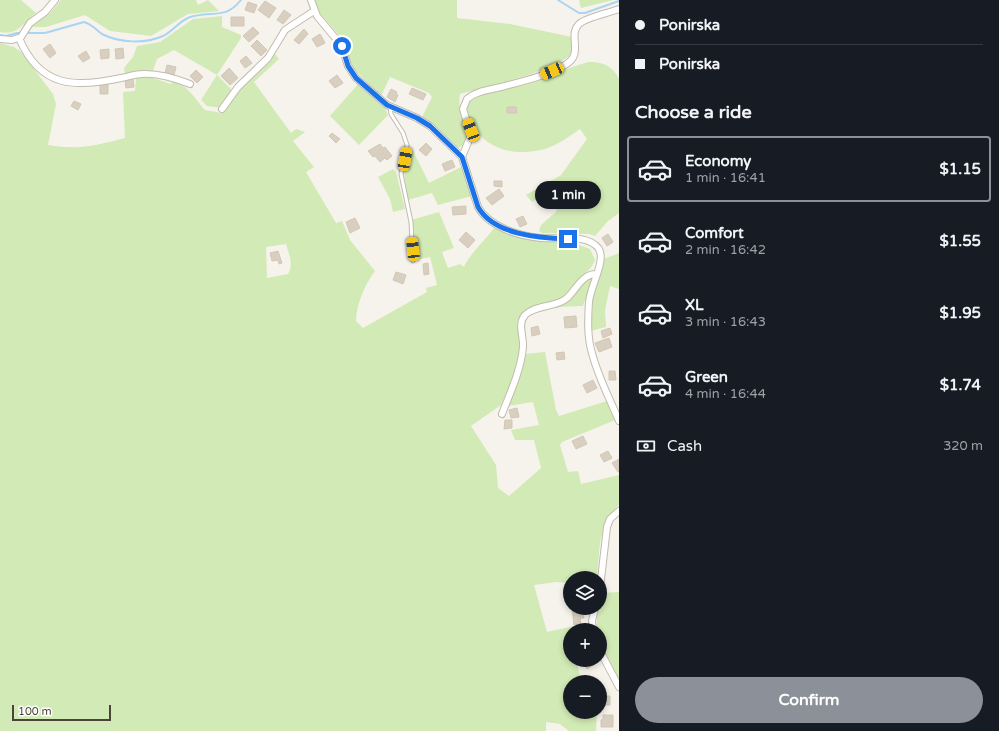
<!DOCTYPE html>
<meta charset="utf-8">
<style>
:root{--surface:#171b24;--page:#242831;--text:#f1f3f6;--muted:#9ea1a6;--line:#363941;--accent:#8c9099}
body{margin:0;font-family:"Varela Round",sans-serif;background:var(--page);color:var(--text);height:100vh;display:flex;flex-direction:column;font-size:15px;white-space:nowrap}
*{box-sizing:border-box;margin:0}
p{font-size:13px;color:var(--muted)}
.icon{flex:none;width:22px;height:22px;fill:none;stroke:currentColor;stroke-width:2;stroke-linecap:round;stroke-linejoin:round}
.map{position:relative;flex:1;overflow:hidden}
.panel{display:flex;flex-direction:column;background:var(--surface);width:380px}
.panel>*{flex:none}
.banner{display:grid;align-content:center;height:88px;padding:0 16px;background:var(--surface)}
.buttons{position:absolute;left:563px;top:571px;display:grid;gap:8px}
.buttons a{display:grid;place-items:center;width:44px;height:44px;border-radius:50%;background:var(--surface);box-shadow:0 2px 6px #0003;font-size:20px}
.scale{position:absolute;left:12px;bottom:10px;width:99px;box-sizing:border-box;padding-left:4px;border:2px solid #4b4439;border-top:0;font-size:11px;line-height:14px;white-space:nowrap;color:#4b4439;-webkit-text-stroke:3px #fff;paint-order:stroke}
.end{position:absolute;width:18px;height:18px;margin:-9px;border:5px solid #1a73e8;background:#fff;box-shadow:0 0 0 2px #fff}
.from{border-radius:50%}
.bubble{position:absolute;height:28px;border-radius:14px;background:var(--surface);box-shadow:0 2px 6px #0003;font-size:13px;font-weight:700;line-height:28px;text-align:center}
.car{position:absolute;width:12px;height:24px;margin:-12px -6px;border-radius:5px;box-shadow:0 0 3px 1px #0007;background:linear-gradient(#f5c518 24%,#345 0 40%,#f5c518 0 76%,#345 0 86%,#f5c518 0)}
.banner b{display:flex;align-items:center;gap:14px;height:38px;font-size:15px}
.banner b+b{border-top:1px solid var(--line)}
.banner i{width:10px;height:10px;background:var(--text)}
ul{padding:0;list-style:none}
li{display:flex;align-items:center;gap:12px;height:66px;margin:0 8px 6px;padding:0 8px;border:2px solid transparent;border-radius:4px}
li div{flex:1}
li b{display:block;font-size:15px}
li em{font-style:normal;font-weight:700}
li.current{border-color:var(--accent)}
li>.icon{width:36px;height:36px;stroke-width:1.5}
h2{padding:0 16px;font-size:18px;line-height:48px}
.pay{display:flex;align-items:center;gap:10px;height:44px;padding:0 16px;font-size:15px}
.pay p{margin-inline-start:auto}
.action{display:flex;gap:8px;margin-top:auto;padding:8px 16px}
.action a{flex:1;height:46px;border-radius:24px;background:var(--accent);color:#fff;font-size:16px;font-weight:700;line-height:46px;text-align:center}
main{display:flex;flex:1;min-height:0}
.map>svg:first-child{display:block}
</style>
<main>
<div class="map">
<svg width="619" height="731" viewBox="0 0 619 731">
<rect width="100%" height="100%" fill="#f6f3ec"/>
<path fill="#d2eab5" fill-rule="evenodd" d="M0,0h21l15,13c-12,9 -18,23 -36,19z
M61,0h135l2,5 10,-5 11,11 -31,3 -37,22 -41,-5 -25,-16 -39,12h-16l20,-14z
M314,0h143v18l53,6 62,13 2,14c-12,19 -90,36 -114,43 -4,22 12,30 4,51l-6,3 -5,-1 -22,-24 -9,-6 10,-20 -3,-4 -39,-16 -9,19 -27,-27 -5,-9 -5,-19 -25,-29z
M579,0h34l-32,8z
M222,16v11l19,8v3l-24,37 15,15 -11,18 -14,-2 -6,-6 16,-25 -43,-25 -17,9 -4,12 -8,-1 -20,5 -1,-7 9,-11 4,-11 23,-4 33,-23z
M0,43l14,4 7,5 32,42 3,10 -8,41c32,5 46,1 77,-7l-2,-46 12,-1 1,-13 14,-1 21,7 1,-3c15,3 23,18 33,29l17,3 17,-24 27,-24 9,-11 4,5 -25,23 37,51 5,-4 9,3 -12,9 21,26 -8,5 30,51 6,-2 8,19 25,31c-10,13 -19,34 -19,50l7,7 64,-36 -1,-4 11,-3 -7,-28 -10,2 -9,-39 28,-8 15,36 -12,4 6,16 12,-4 4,3c4,-11 23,-29 31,-40l37,14 42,2 16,6 5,11 -3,6 -25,30 -4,3 -35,10 -9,9 -2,4 3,24 -4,24 -15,35 -30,21 25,39 2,23 11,8 32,-28 -7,-28h-19l-4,-10 28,-5 -6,-23 -25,4 17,-52 20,-2 11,58 3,6 48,-15 8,19 -53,22 -2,3 8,27 10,-1 3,13 38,-9v30c-22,20 -19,46 -22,73h-27v5l-14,-1 -22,3 13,47 41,-9v7h-18v30h6l4,16 7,-1v7h-17v30h27l-1,19h-27l-9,-7 -14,-2v9h-546zM286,244c3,11 8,20 2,30l-21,4 -1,-31z
M588,62c13,-1 26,4 31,17v134l-11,8 -13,15 -6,-2 -47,-1 -3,-2 2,-6 16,-14 -3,-5h-7l5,-4 -5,-9 -15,9 -6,-7 35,-20 26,-36 -7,-10c-10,7 -21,15 -32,19 -25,8 -54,5 -71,-16 -8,-9 -12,-19 -9,-31 19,-13 45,-13 67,-21 18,-5 35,-13 53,-18z
M359,83l25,23 4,9 -29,30 -29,-29z
M412,149l17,34 32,-16 11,29 -34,9 -6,-12 -24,7 -4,-26z
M393,169l3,3 9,37 -12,3 -3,-13 -12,-22z
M619,253v36l-9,-3 -5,24 1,17 -15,4 2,-33 11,-39z
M587,278h4l1,2 -9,26 -25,1 8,-5z
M619,592v87l-19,-36v-13h-3v-17l1,-5h2l1,-15z"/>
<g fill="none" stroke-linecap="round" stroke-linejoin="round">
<path stroke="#a9d4f2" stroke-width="2" d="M558,0l21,13h6l34,-12
M0,35l6,1 11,-3h28l39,-11c8,2 12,8 18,12 17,9 43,10 61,2 11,-5 18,-18 31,-20 20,-5 32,3 47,-16"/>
</g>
<path fill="#d8cfc1" stroke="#d3c7b4" d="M265,1l11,7 -7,10 -11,-8z
M248,2l9,3 -3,8 -9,-3z
M284,10l7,5 -8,9 -6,-4z
M231,17h13v9h-13z
M253,27l6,6 -10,9 -6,-6z
M304,29l4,5 -9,10 -5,-4z
M320,34l5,9 -8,4 -5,-8z
M257,40l10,10 -6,6 -10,-10z
M50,44l6,9 -6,5 -7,-9z
M123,48l1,10 -8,1 -1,-10z
M109,49v9l-8,1 -1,-9z
M86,51l4,7 -7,4 -5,-6z
M246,56l6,7 -7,5 -5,-7z
M167,65l9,2 -2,8 -9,-2z
M229,68l9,10 -8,7 -9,-9z
M196,70l7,7 -6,6 -7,-7z
M337,75l6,8 -8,5 -6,-7z
M133,79l1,8 -8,1 -1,-8z
M100,84h8v10h-8z
M412,88l14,6 -3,6 -14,-6z
M391,89l6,3 -1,2 2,1 -3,7 -8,-5z
M74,101l7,3 -3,6 -7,-4z
M507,107h9l1,6h-10z
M332,133l8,6 -4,4 -7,-7z
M426,143l6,6 -6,7 -7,-6z
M380,144l3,4 2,-1 7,9 -5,4 -2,-2 -5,4 -5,-6 -2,1 -5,-6z
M452,160l3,7 -10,4 -3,-7z
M494,181h8v6l-8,-1z
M499,189l5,7 -12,9 -6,-7z
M466,206v8l-13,1 -1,-8z
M523,216l4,8 -7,3 -4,-8z
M355,218l5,10 -10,5 -4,-11z
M466,232l9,8 -7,8 -9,-8z
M608,234l5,8 -6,4 -5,-8z
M278,251l4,12 -3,1 -1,-4 -6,1 -2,-8z
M428,263l1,11 -5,1 -1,-11z
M396,272l10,3 -3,9 -10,-4z
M576,316l1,11 -12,1 -1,-11z
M538,326l2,8 -8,2 -1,-8z
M610,328l2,6 -9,4 -2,-7z
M609,338l3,9 -13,5 -4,-9z
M564,352l1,7 -8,1 -1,-7z
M609,371h6l1,9h-7z
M593,380l4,8 -10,5 -4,-8z
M517,408l2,9 -8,1 -2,-8z
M505,420h7v8l-8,1z
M583,436l4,8 -11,5 -4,-8z
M608,451l4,7 -8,4 -4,-7z
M619,459v13h-1l-6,-9z
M572,608h10l2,10h-4l1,7h-7z
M582,660h11l2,4 -8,5z
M601,696h9v9h-8z
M603,715h10v12h-12v-7l2,-1z"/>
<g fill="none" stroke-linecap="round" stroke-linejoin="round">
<defs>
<path id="service" d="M390,107l1,7 12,19 4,12 -2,14 -4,15 10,48 2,39"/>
<path id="minor" d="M311,0l6,16 25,30 6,20 8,12 31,27 30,13 13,8 32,31 16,50c11,20 41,29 63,31 17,2 47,-5 58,11 7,12 -9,38 -10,53 -1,16 -2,35 3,51 6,24 18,46 27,68
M19,38c21,50 56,50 102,40 7,-1 14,-4 21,-4 15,-1 35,5 48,10
M0,39l12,1 9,-3 9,-14 15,-11 10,-12
M222,109l16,-22 30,-29 17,-28 29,-19
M462,157l9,-22 -8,-26 4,-10c9,-8 22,-9 34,-12 22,-6 45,-11 64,-22 20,-11 2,-29 14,-41 7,-7 30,-11 40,-15
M502,414c8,-21 19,-44 21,-67 1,-10 -6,-23 2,-32 11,-11 31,-7 42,-17 9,-8 15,-24 29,-24
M600,588l7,-61 3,-8 9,-8
M593,630l-1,-9 3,-13
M600,651l19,36"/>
</defs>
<use href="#service" stroke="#c2bbae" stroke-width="5"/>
<use href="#minor" stroke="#c2bbae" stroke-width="8"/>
<use href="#service" stroke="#fff" stroke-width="3"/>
<use href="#minor" stroke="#fff" stroke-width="6"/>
</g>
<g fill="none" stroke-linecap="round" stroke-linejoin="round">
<path stroke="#1a73e8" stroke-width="5" d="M342,46l6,20 8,12 31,27 30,13 13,8 32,31 16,50c16,28 61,31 90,32"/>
</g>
</svg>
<div class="buttons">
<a><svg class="icon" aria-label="layers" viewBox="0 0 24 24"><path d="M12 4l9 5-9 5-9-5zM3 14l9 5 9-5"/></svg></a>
<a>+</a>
<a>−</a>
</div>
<div class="scale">100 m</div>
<i class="end from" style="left:342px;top:46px"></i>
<i class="end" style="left:568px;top:239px"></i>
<div class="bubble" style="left:535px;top:181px;width:66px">1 min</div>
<i class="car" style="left:552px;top:71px;rotate:247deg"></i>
<i class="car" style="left:471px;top:130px;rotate:339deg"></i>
<i class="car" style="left:405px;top:159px;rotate:10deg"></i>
<i class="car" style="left:413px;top:249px;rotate:354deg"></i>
</div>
<section class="panel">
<div class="banner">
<b><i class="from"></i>Ponirska</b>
<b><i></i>Ponirska</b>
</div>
<h2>Choose a ride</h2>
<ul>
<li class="current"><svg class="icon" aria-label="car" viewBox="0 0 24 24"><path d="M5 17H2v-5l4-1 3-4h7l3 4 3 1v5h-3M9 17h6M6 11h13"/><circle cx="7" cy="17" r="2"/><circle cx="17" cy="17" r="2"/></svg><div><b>Economy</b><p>1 min · 16:41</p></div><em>$1.15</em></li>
<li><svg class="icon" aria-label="car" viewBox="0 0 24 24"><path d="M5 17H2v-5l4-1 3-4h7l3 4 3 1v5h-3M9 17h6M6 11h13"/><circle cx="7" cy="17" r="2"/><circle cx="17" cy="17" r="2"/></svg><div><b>Comfort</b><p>2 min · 16:42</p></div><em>$1.55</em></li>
<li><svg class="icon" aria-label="car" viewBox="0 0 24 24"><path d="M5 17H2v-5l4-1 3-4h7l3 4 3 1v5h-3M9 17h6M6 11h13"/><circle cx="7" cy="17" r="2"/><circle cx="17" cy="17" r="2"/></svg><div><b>XL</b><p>3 min · 16:43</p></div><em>$1.95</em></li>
<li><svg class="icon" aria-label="car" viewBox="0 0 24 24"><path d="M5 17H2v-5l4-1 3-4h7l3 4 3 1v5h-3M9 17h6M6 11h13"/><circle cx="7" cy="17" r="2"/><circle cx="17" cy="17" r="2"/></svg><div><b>Green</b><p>4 min · 16:44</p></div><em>$1.74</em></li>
</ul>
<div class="pay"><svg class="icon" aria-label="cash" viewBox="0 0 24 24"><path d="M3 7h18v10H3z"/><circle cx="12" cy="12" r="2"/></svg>Cash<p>320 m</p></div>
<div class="action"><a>Confirm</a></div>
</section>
</main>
